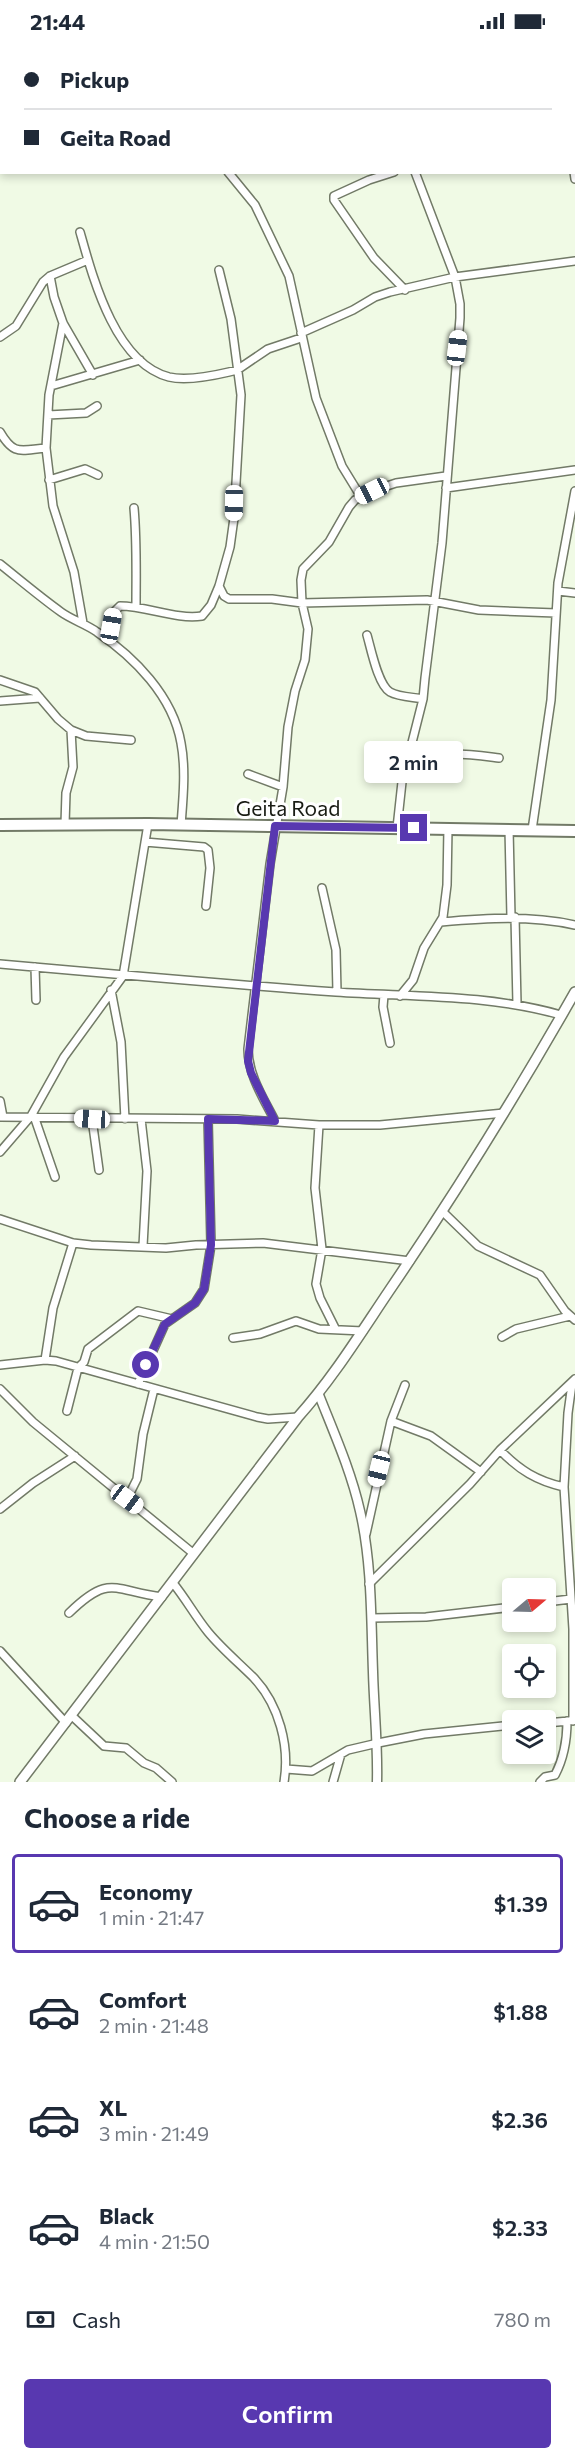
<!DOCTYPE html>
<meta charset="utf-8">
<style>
:root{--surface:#fff;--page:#f2f2f3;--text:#1f2937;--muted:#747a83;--line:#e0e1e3;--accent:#5838b0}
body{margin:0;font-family:Commissioner,sans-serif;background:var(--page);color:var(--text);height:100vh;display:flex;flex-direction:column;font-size:22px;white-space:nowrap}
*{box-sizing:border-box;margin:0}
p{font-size:20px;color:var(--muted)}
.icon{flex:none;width:33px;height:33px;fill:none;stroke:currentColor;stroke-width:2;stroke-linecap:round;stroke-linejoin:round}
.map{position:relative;height:1740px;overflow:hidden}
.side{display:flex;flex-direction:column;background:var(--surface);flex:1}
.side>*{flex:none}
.top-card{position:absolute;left:0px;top:0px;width:576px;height:132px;box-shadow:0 3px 9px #0003;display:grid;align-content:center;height:132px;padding:0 24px;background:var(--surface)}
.needle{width:39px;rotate:71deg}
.buttons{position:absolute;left:502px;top:1536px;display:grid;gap:12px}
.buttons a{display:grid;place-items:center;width:54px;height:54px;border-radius:6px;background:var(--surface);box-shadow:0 3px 9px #0003;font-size:30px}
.end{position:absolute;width:27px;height:27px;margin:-14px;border:8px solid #5838b0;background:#fff;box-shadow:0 0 0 3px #fff}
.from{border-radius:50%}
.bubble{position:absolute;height:42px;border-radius:6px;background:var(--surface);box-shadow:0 3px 9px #0003;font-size:20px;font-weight:600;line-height:42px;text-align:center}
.car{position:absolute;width:18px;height:36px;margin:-18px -9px;border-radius:8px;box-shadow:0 0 4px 2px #0007;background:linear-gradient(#fff 24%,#345 0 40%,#fff 0 76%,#345 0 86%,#fff 0)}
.top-card b{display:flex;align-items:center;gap:21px;height:57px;font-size:22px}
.top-card b+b{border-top:2px solid var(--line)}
.top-card i{width:15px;height:15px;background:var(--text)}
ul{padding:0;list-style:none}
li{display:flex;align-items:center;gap:18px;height:99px;margin:0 12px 9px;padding:0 12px;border:3px solid transparent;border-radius:6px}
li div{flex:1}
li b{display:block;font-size:22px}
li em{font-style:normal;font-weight:600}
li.selected{border-color:var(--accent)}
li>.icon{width:54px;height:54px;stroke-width:1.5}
h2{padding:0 24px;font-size:27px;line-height:72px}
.pay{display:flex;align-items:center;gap:15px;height:66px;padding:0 24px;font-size:22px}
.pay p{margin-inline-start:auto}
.cta{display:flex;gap:12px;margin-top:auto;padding:12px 24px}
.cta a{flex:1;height:69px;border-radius:6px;background:var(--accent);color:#fff;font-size:24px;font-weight:600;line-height:69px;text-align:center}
.status{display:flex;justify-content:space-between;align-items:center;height:42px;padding:0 30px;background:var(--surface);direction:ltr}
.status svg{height:16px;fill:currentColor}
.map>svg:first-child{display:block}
</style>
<div class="status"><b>21:44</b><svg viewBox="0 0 49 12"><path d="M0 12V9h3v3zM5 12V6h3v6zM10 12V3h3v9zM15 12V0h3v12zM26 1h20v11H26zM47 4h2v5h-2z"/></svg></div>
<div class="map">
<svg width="575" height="1740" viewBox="0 0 575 1740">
<rect width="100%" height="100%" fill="#f0fae5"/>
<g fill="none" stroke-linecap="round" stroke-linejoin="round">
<defs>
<path id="minor" d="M356,0v2
M55,2l1,-2
M574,35l1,-2
M228,130l27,33 34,71 27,122 26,68 19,31
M394,130l-25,8 -35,16v4l40,58 31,32
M574,130l1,7
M80,190c13,46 35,131 89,145 17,4 43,-1 60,-5l8,-2 31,-21 33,-11
M50,234l4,21 9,26 30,52
M63,281l-14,72 -3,53 7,58 21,66 9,51
M301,291l52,-23 22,-13 15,-5 65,-15 120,-16
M0,295l16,-11 27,-44 7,-6 38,-16
M51,344l89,-26
M48,373l38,-2 11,-7
M0,390c14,24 20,18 46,16
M49,438l36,-11 13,6
M446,446l129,-18
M134,466c3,33 2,66 2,99
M0,522c20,16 40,33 61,48 11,8 25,12 36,20 37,25 76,64 84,111 5,26 2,56 0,82
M219,544l5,10 5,3h43l30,4 125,-3 52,10 77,3
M558,549l17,2
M367,593c4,14 11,50 23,57 9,5 22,5 33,7
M109,598l5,-28 6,-6c27,0 56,14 82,10l9,-11 8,-19 11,-39 4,-29 7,-123 -10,-76 -12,-49
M0,638l35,12 23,27 13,11 15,6 45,4
M0,659l40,-3
M406,724c30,-17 60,-12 93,-8
M248,732l35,13
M65,782l1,-31 7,-26 -2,-37
M397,786l5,-46 21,-83 2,-21 17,-135 18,-225v-14l-5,-27 -40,-105
M509,787l2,88
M532,788l19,-130 7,-117 17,-92
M145,800l59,5 4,3 2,18 -4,38
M322,846l14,62 1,42
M515,875l2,87
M441,880c46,-4 88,-7 134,3
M0,922c112,10 224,20 336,28 76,5 151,2 225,23
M35,925l1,33
M111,948l10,52 4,77
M384,953l-1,12 7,36
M400,954l13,-16 11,-32 19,-31 4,-32 1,-57
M0,1059l3,16
M34,1074l21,61
M0,1075l237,2 82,6h61l124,-12
M92,1077l7,51
M141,1077l6,52 -4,75
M275,1079c-11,-22 -27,-46 -27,-72l22,-185 13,-77 5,-60 7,-36 10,-31 3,-31 -6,-26 -1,-23 2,-11 26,-27 20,-35 6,-7 17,-9 24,-8 50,-7
M319,1083l-4,63 7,61 -6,35 4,14 15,30
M0,1110l31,-36 33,-59 59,-81 25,-152
M442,1169l36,35 62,29 25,36 10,9
M0,1177l73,24 18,2 75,3 30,-3 67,-2 147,18
M502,1295l14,-8 54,-13
M233,1296l27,-4 36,-13 23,8 44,2
M45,1318l8,-52 20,-65
M0,1323l45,-5 11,1 201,56 11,2 30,-2
M138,1342l27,-60 30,-21 9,-14 7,-44 -3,-126
M572,1342l-4,29 -4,74 9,142v92
M0,1347l33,33 161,132
M67,1369l11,-43 6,-6 4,-13 50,-38 34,8
M391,1379l40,15 50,36
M500,1408c19,20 37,31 64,37
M127,1457l10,-20 6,-45 11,-45
M0,1467l33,-26 42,-27
M366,1492l25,-113 14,-36
M173,1541c13,16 22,33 35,49 14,17 31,31 46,46 25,27 36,68 30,104
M369,1542l101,-100 30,-34 75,-71
M546,1560l25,-3
M69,1571c41,-40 44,-22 93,-16
M372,1576l54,-1 87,-10
M0,1609l66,72
M71,1673l33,31 22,2 18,15 12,5 16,14
M546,1681l23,-2
M286,1727l26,2 36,-21 30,-7 46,-9 89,-9
M333,1740l8,-28
M540,1740l5,-5 10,-2c9,-17 12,-34 12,-54"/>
<path id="tertiary" d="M319,1353c15,38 32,76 41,116 12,52 11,108 13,161 1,37 5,73 4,110"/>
<path id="secondary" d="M20,1740l278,-365c35,-39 62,-83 91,-126 66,-97 128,-197 186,-299"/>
<path id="trunk" d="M0,783l148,-1 427,7"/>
</defs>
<use href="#minor" stroke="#727a67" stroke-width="10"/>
<use href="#tertiary" stroke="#727a67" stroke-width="11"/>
<use href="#secondary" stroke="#727a67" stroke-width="12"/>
<use href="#trunk" stroke="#727a67" stroke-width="14"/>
<use href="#minor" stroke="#fff" stroke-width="7"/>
<use href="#tertiary" stroke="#fff" stroke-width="8"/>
<use href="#secondary" stroke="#fff" stroke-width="9"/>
<use href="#trunk" stroke="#fff" stroke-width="10"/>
</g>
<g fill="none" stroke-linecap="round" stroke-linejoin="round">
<path stroke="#5838b0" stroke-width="8" d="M146,1323l19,-41 30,-21 9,-14 7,-44 -3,-126 67,2 -24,-48 -3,-12 27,-235 139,2"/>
</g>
<g text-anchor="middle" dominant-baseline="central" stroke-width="6" stroke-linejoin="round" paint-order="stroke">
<g font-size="21" fill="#191c14" stroke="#fff">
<text x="288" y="765">Geita Road</text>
</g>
</g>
</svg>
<div class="buttons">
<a><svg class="needle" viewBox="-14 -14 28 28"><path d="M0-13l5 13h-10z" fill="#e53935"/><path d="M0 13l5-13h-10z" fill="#747a83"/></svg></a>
<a><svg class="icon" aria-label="locate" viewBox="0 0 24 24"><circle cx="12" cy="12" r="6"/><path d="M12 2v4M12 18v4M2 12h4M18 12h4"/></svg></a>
<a><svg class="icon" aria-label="layers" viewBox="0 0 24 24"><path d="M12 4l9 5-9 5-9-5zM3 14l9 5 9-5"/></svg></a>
</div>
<i class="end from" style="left:146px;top:1323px"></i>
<i class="end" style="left:414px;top:786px"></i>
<div class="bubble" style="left:364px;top:699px;width:99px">2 min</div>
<i class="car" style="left:457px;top:306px;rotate:7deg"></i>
<i class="car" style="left:372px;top:449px;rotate:244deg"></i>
<i class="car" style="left:234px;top:461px;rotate:181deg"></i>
<i class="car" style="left:111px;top:584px;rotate:10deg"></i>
<i class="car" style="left:92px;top:1077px;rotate:273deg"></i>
<i class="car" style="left:379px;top:1427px;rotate:194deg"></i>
<i class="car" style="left:127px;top:1457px;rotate:127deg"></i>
<div class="top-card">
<b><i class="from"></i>Pickup</b>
<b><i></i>Geita Road</b>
</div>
</div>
<section class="side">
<h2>Choose a ride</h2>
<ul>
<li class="selected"><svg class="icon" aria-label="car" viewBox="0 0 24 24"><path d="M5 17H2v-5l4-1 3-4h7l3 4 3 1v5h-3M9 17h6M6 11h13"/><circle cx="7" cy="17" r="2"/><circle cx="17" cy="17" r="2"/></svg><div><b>Economy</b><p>1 min · 21:47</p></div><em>$1.39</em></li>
<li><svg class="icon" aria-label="car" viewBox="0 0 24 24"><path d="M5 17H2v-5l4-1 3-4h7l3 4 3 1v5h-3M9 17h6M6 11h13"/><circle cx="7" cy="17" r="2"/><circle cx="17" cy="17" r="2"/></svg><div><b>Comfort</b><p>2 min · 21:48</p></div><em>$1.88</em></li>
<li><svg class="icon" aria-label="car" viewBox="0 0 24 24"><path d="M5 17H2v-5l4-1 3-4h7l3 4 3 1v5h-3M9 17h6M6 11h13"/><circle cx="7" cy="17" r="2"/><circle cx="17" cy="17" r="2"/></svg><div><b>XL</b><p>3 min · 21:49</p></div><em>$2.36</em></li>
<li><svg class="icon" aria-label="car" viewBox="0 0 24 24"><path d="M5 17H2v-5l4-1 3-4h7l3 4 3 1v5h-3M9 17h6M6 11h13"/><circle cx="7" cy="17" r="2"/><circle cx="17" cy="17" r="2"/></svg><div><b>Black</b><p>4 min · 21:50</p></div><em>$2.33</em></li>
</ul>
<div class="pay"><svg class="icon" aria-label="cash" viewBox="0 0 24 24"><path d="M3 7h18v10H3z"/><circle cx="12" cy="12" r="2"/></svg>Cash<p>780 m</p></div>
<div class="cta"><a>Confirm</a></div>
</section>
